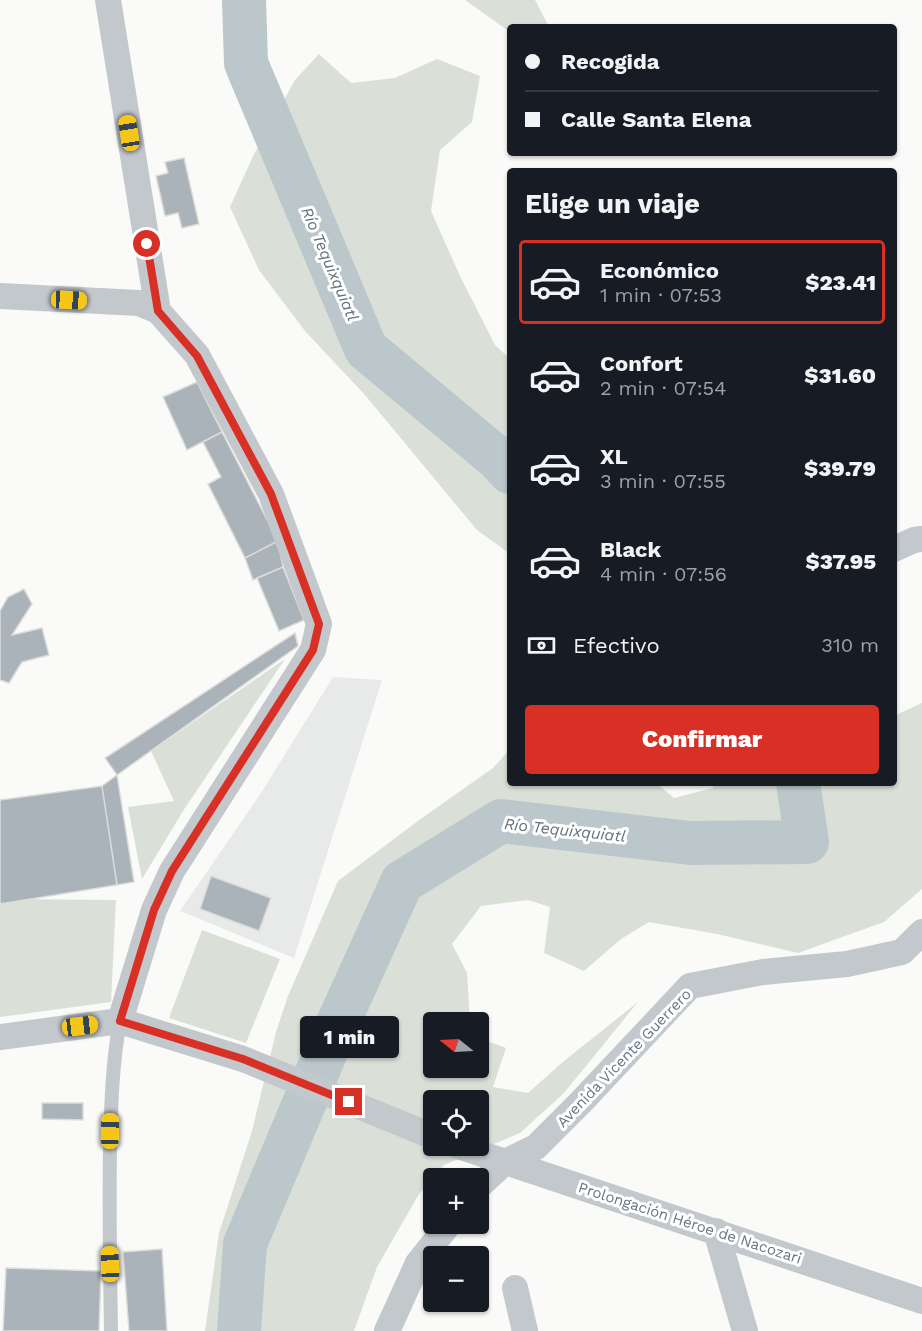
<!DOCTYPE html>
<html lang="es">
<meta charset="utf-8">
<style>
:root{--surface:#171b24;--page:#242831;--text:#f1f3f6;--muted:#9ea1a6;--line:#363941;--accent:#d93025}
body{margin:0;font-family:"Work Sans",sans-serif;background:var(--page);color:var(--text);height:100vh;display:flex;flex-direction:column;font-size:22px;white-space:nowrap}
*{box-sizing:border-box;margin:0}
p{font-size:20px;color:var(--muted)}
.icon{flex:none;width:33px;height:33px;fill:none;stroke:currentColor;stroke-width:2;stroke-linecap:round;stroke-linejoin:round}
.map{position:relative;flex:1;overflow:hidden}
.details{position:absolute;left:507px;top:168px;width:390px;height:618px;display:flex;flex-direction:column;background:var(--surface);border-radius:6px;box-shadow:0 2px 4px #0004}
.details>*{flex:none}
.guide{position:absolute;left:507px;top:24px;width:390px;height:132px;border-radius:6px;box-shadow:0 2px 4px #0004;display:grid;align-content:center;height:132px;padding:0 18px;background:var(--surface)}
.needle{width:39px;rotate:288deg}
.tools{position:absolute;left:423px;top:1012px;display:grid;gap:12px}
.tools a{display:grid;place-items:center;width:66px;height:66px;border-radius:6px;background:var(--surface);box-shadow:0 2px 4px #0004;font-size:30px}
.end{position:absolute;width:27px;height:27px;margin:-14px;border:8px solid #d93025;background:#fff;box-shadow:0 0 0 3px #fff}
.from{border-radius:50%}
.bubble{position:absolute;height:42px;border-radius:6px;background:var(--surface);box-shadow:0 2px 4px #0004;font-size:20px;font-weight:800;line-height:42px;text-align:center}
.car{position:absolute;width:18px;height:36px;margin:-18px -9px;border-radius:8px;box-shadow:0 0 4px 2px #0007;background:linear-gradient(#f5c518 24%,#345 0 40%,#f5c518 0 76%,#345 0 86%,#f5c518 0)}
.guide b{display:flex;align-items:center;gap:21px;height:57px;font-size:22px}
.guide b+b{border-top:2px solid var(--line)}
.guide i{width:15px;height:15px;background:var(--text)}
ul{padding:0;list-style:none}
li{display:flex;align-items:center;gap:18px;height:84px;margin:0 12px 9px;padding:0 6px;border:3px solid transparent;border-radius:6px}
li div{flex:1}
li b{display:block;font-size:22px}
li em{font-style:normal;font-weight:800}
li.active{border-color:var(--accent)}
li>.icon{width:54px;height:54px;stroke-width:1.5}
h2{padding:0 18px;font-size:27px;line-height:72px}
.pay{display:flex;align-items:center;gap:15px;height:66px;padding:0 18px;font-size:22px}
.pay p{margin-inline-start:auto}
.action{display:flex;gap:12px;margin-top:auto;padding:12px 18px}
.action a{flex:1;height:69px;border-radius:6px;background:var(--accent);color:#fff;font-size:24px;font-weight:800;line-height:69px;text-align:center}
.map>svg:first-child{display:block}
</style>
<div class="map">
<svg width="922" height="1331" viewBox="0 0 922 1331">
<rect width="100%" height="100%" fill="#fafaf8"/>
<path fill="#e8e9e9" d="M333,677l49,3 -88,278 -114,-47 81,-118z"/>
<path fill="#dadfd7" fill-rule="evenodd" d="M465,0h70l14,27h-39v5z
M319,54l32,29 44,-5 42,-19 43,17 -8,46 -32,28 -9,61 29,65 35,69 15,14v195l-33,-24 -112,-135 -60,-64 -46,-61 -29,-63 24,-53 41,-74z
M285,659l-102,152 -41,68 -14,-72 46,-6 -23,-50z
M922,703v186l-38,33 -86,31 -81,-19 -68,-12 -28,17 -37,32 -40,-18 6,-46 -22,-7 -47,6 -29,38 15,29 3,50h-36v45h44l1,-30 27,10 -13,39 35,6 36,-32 74,-59 -74,91 -44,40 -76,32 -25,29 -42,73 -23,64h-149l14,-98 33,-102 24,-99 12,-36 50,-115 84,-63 71,-50 17,-19v34h146l18,15 39,-10v-5h181v-67zM434,1101h44v45h-44z
M0,899l116,1 -5,102 -111,15z
M202,930l78,29 -34,84 -77,-25z"/>
<g fill="none" stroke-linecap="round" stroke-linejoin="round">
<path stroke="#bbc7cb" stroke-width="44" d="M244,0l2,63 120,286 131,109 13,14
M239,1331l6,-87 93,-221 64,-141 99,-61 189,22 117,-1 -9,-59"/>
</g>
<path fill="#aab3b9" stroke="#dcdcda" stroke-width="1.5" d="M184,158l15,66 -17,4 -4,-15 -13,3 -9,-40 12,-3 -3,-11z
M197,382l25,50 -35,18 -24,-53z
M222,432l56,109 -33,17 -37,-74 13,-7 -18,-35z
M278,541l5,26 -30,13 -8,-22z
M283,567l21,53 -25,11 -22,-53z
M24,589l8,15 -20,31 30,-7 7,27 -27,7 -13,21 -9,-3v-69l8,-14z
M295,633l3,13 -181,129 -12,-17z
M117,775l17,107 -17,3 -15,-99z
M102,786l15,99 -117,19v-104z
M211,876l60,22 -12,33 -59,-22z
M42,1103h41v17l-41,-1z
M162,1249l5,82h-38l-6,-79z
M6,1268l95,3 -2,60h-96z"/>
<g fill="none" stroke-linecap="round" stroke-linejoin="round">
<path stroke="#c3c8cc" stroke-width="14" d="M111,1331c-1,-60 -2,-120 -1,-181 1,-43 2,-86 10,-129"/>
<path stroke="#c3c8cc" stroke-width="26" d="M108,0l50,311
M0,296l139,7 19,8 39,44 74,139 48,130 -6,26 -141,221 -18,39 -34,111
M894,549l20,-9 8,-1
M0,1037l120,-16 123,38 191,78
M458,1146l464,155
M478,1187l27,-25 31,-15 45,-45 109,-116 73,-14 84,-8 55,-12 20,-20
M716,1231l29,100
M515,1288l10,43
M387,1331l31,-68 31,-39"/>
</g>
<g fill="none" stroke-linecap="round" stroke-linejoin="round">
<path stroke="#d93025" stroke-width="8" d="M147,244l11,67 39,45 74,138 48,130 -6,26 -141,221 -18,39 -34,111 123,38 106,43"/>
</g>
<g text-anchor="middle" dominant-baseline="central" stroke-width="6" stroke-linejoin="round" paint-order="stroke">
<g font-size="15" fill="#657683" stroke="#fff">
<text transform="translate(624 1058) rotate(-46)">Avenida Vicente Guerrero</text>
<text transform="translate(690 1223) rotate(18)">Prolongación Héroe de Nacozari</text>
</g>
<g font-size="16" font-style="italic" fill="#60757c" stroke="#fff">
<text transform="translate(330 264) rotate(67)">Río Tequixquiatl</text>
<text transform="translate(565 830) rotate(6)">Río Tequixquiatl</text>
</g>
</g>
</svg>
<div class="tools">
<a><svg class="needle" viewBox="-14 -14 28 28"><path d="M0-13l5 13h-10z" fill="#e53935"/><path d="M0 13l5-13h-10z" fill="#9ea1a6"/></svg></a>
<a><svg class="icon" aria-label="locate" viewBox="0 0 24 24"><circle cx="12" cy="12" r="6"/><path d="M12 2v4M12 18v4M2 12h4M18 12h4"/></svg></a>
<a>+</a>
<a>−</a>
</div>
<i class="end from" style="left:147px;top:244px"></i>
<i class="end" style="left:349px;top:1102px"></i>
<div class="bubble" style="left:300px;top:1016px;width:99px">1 min</div>
<i class="car" style="left:129px;top:133px;rotate:351deg"></i>
<i class="car" style="left:69px;top:300px;rotate:93deg"></i>
<i class="car" style="left:80px;top:1026px;rotate:83deg"></i>
<i class="car" style="left:110px;top:1131px;rotate:1deg"></i>
<i class="car" style="left:110px;top:1264px;rotate:358deg"></i>
<div class="guide">
<b><i class="from"></i>Recogida</b>
<b><i></i>Calle Santa Elena</b>
</div>
<section class="details">
<h2>Elige un viaje</h2>
<ul>
<li class="active"><svg class="icon" aria-label="car" viewBox="0 0 24 24"><path d="M5 17H2v-5l4-1 3-4h7l3 4 3 1v5h-3M9 17h6M6 11h13"/><circle cx="7" cy="17" r="2"/><circle cx="17" cy="17" r="2"/></svg><div><b>Económico</b><p>1 min · 07:53</p></div><em>$23.41</em></li>
<li><svg class="icon" aria-label="car" viewBox="0 0 24 24"><path d="M5 17H2v-5l4-1 3-4h7l3 4 3 1v5h-3M9 17h6M6 11h13"/><circle cx="7" cy="17" r="2"/><circle cx="17" cy="17" r="2"/></svg><div><b>Confort</b><p>2 min · 07:54</p></div><em>$31.60</em></li>
<li><svg class="icon" aria-label="car" viewBox="0 0 24 24"><path d="M5 17H2v-5l4-1 3-4h7l3 4 3 1v5h-3M9 17h6M6 11h13"/><circle cx="7" cy="17" r="2"/><circle cx="17" cy="17" r="2"/></svg><div><b>XL</b><p>3 min · 07:55</p></div><em>$39.79</em></li>
<li><svg class="icon" aria-label="car" viewBox="0 0 24 24"><path d="M5 17H2v-5l4-1 3-4h7l3 4 3 1v5h-3M9 17h6M6 11h13"/><circle cx="7" cy="17" r="2"/><circle cx="17" cy="17" r="2"/></svg><div><b>Black</b><p>4 min · 07:56</p></div><em>$37.95</em></li>
</ul>
<div class="pay"><svg class="icon" aria-label="cash" viewBox="0 0 24 24"><path d="M3 7h18v10H3z"/><circle cx="12" cy="12" r="2"/></svg>Efectivo<p>310 m</p></div>
<div class="action"><a>Confirmar</a></div>
</section>
</div>
